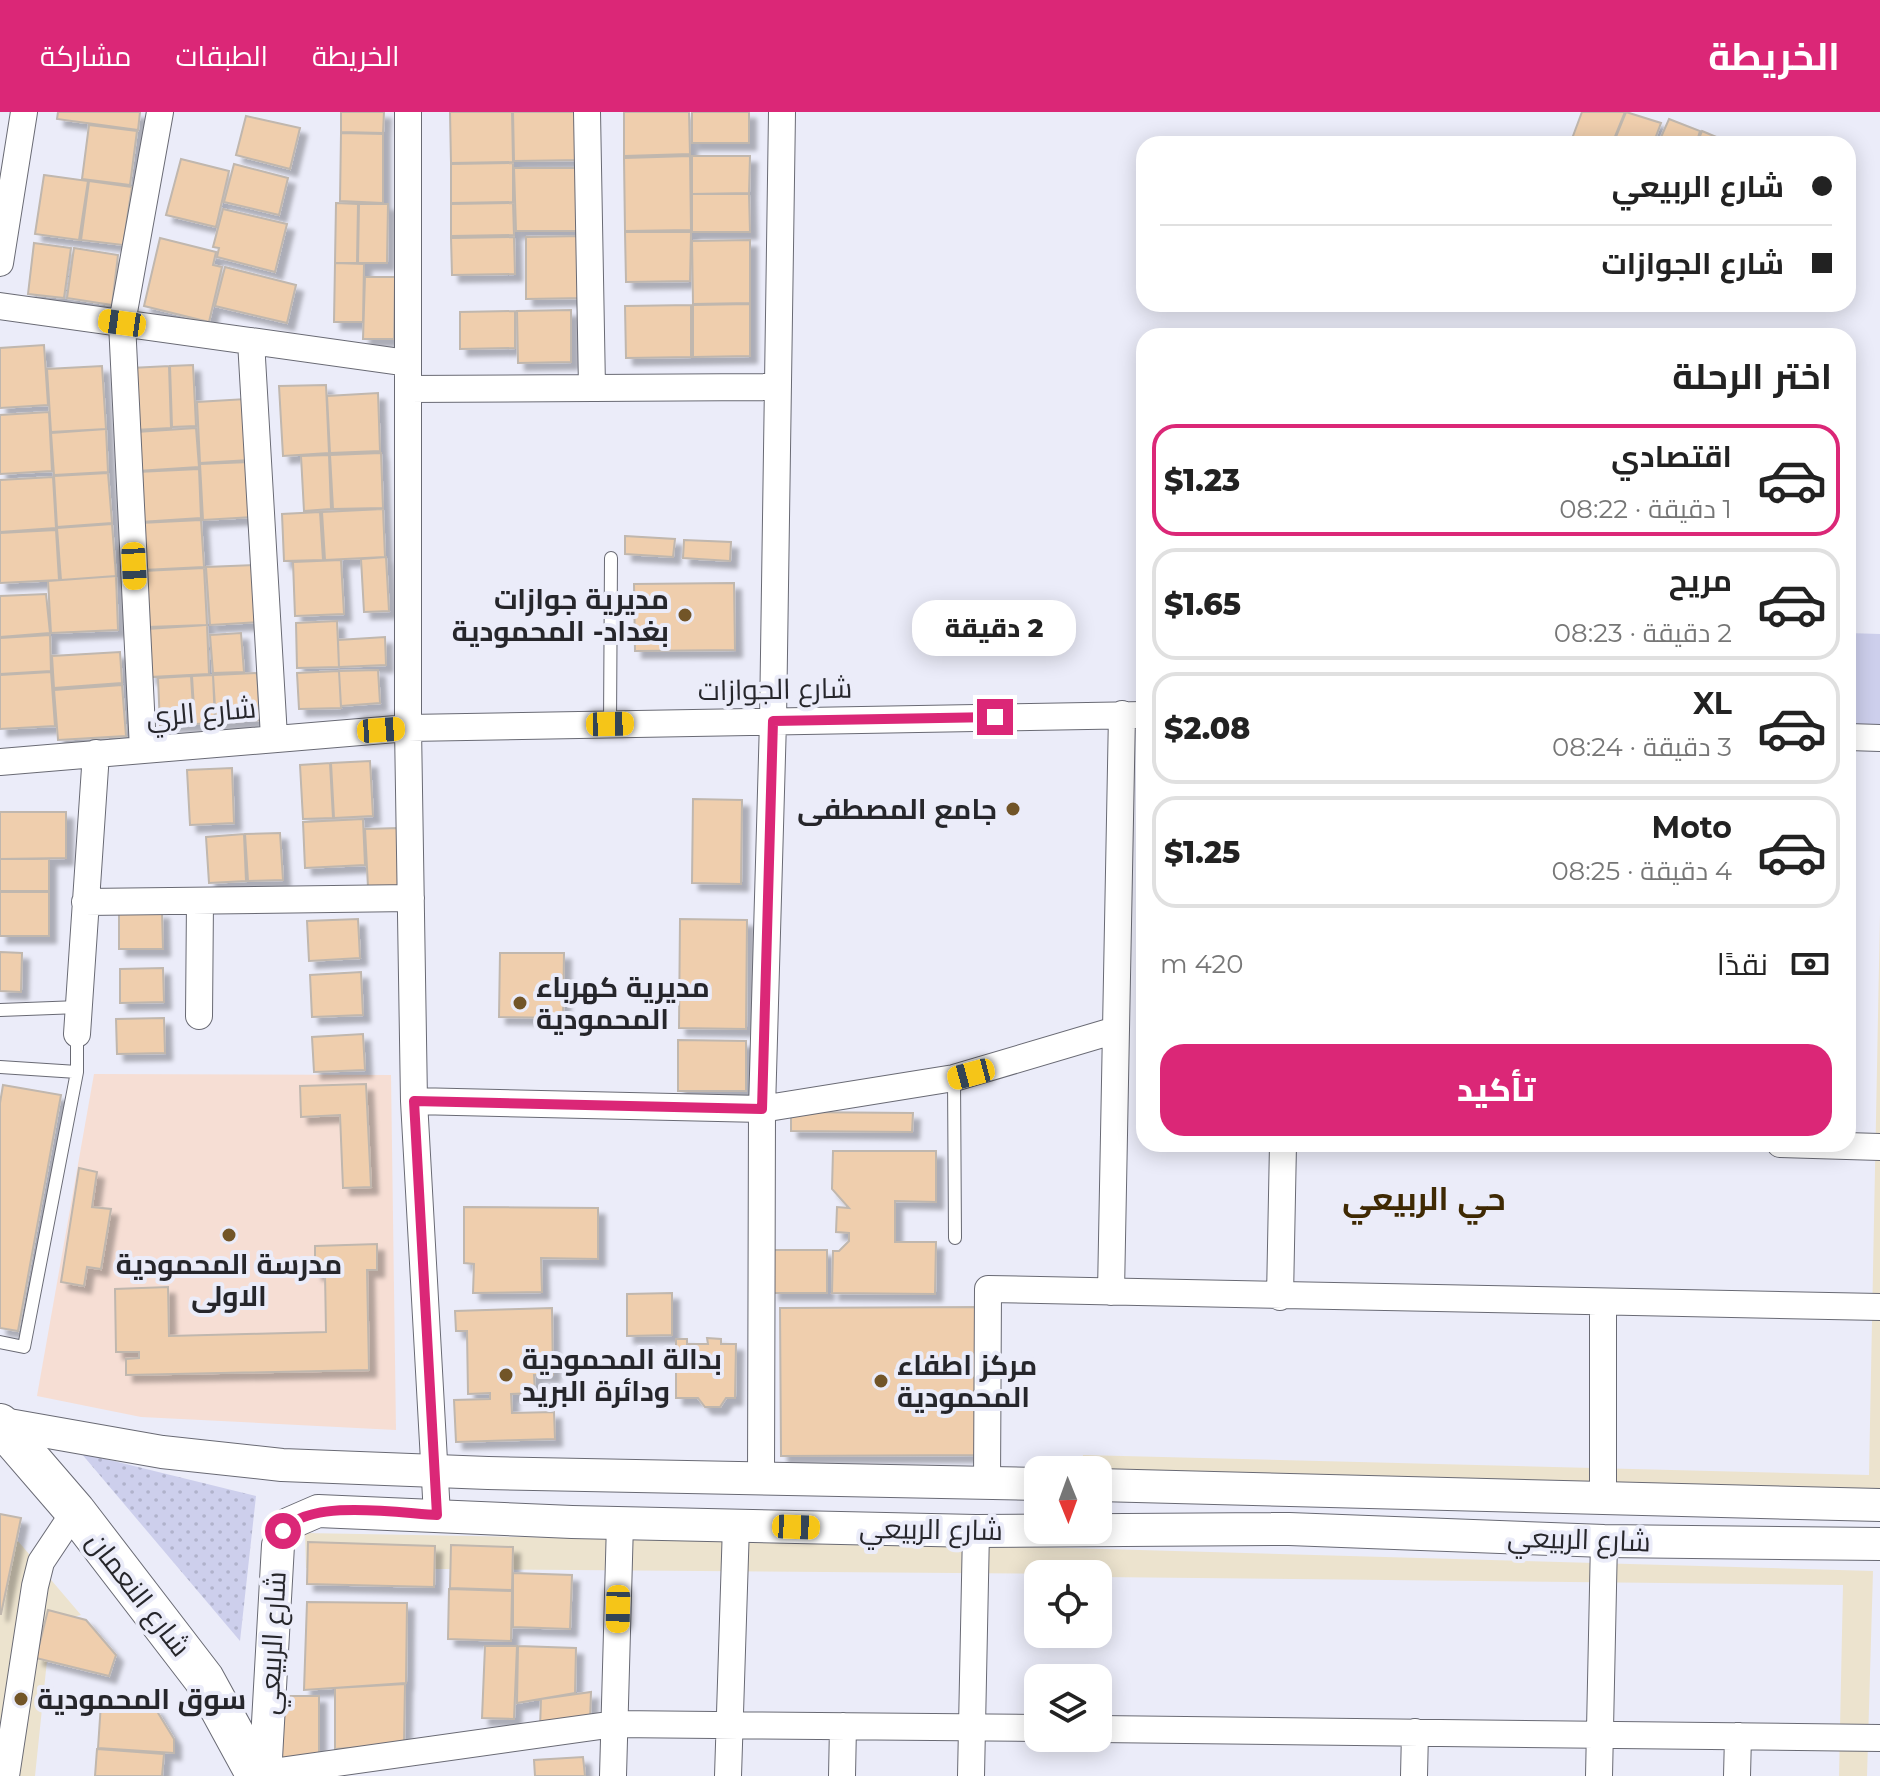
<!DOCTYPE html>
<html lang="ar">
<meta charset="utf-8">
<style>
:root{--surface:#fff;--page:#f6f6f6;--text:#222;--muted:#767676;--line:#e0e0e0;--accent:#db2777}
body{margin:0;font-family:Montserrat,Cairo,sans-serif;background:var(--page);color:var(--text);direction:rtl;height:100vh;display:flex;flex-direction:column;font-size:30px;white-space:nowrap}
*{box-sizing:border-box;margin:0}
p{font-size:26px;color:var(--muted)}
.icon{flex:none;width:44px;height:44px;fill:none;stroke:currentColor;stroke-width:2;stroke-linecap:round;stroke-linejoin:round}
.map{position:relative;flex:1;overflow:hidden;direction:ltr}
.sheet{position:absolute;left:1136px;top:216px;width:720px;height:824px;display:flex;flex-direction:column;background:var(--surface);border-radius:24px;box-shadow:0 4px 20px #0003;direction:rtl}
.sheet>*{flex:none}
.top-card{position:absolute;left:1136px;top:24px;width:720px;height:176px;border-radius:24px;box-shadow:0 4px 20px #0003;direction:rtl;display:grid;align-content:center;height:176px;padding:0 24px;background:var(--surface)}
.needle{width:52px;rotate:179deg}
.controls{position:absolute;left:1024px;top:1344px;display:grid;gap:16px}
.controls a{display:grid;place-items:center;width:88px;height:88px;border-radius:16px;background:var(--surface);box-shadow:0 4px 20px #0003;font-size:40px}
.end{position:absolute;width:36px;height:36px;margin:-18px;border:10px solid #db2777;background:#fff;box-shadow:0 0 0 4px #fff}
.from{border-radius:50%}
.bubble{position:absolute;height:56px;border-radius:24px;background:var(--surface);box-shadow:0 4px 20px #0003;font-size:26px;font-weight:800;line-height:56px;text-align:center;direction:rtl}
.car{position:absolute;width:24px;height:48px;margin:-24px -12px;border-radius:10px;box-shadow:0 0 6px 2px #0007;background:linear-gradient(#f5c518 24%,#345 0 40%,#f5c518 0 76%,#345 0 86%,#f5c518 0)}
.top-card b{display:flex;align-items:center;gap:28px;height:76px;font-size:30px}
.top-card b+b{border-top:2px solid var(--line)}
.top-card i{width:20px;height:20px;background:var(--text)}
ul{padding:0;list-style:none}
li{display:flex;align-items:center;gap:24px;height:112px;margin:0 16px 12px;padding:0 8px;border:4px solid var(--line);border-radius:24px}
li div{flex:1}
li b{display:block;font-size:30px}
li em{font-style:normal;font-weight:800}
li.on{border-color:var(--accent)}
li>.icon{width:72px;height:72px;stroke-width:1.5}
h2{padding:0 24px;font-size:36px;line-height:96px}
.pay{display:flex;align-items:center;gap:20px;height:88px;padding:0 24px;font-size:30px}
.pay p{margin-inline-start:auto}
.primary-button{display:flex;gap:16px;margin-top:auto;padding:16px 24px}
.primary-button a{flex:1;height:92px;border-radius:24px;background:var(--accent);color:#fff;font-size:32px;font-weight:800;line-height:92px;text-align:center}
header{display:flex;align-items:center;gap:48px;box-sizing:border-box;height:112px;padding:0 40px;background:var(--accent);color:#fff}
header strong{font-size:38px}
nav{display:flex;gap:44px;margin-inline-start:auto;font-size:28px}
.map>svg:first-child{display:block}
</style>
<header>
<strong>الخريطة</strong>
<nav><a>الخريطة</a><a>الطبقات</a><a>مشاركة</a></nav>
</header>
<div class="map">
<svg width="1880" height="1664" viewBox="0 0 1880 1664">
<defs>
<pattern id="garden-dots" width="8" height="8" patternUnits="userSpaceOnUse" patternTransform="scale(2)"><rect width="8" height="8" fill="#cdcfec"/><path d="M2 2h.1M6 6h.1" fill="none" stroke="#b0b2cb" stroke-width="1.8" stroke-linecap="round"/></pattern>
<filter id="shadow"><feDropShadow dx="7" dy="7" stdDeviation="2" flood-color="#0004"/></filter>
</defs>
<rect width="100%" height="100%" fill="#ebecf9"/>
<path fill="#ece3ce" d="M1880,802v582l-798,-26 1,-15 786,20z
M0,1408l81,95 -30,7 -16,154h-35z
M305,1421l661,12 907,26 -6,205h-28l4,-191 -745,-8v-3l-792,-6z"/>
<path fill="#f6ded4" d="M94,962l297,1 5,355 -255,-13 -104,-21z"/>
<path fill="#cdcfec" d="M1848,521l32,1v104l-32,-1z"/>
<path fill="url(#garden-dots)" d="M81,1341l175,43 -16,145z"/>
<path fill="#efcead" stroke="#c0b7ae" stroke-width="2" filter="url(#shadow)" d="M58,0h82l-2,18 -81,-11z
M341,0h43l-1,21 -42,-1z
M450,0h62l1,50 -62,1z
M513,0h68l1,48 -68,1z
M624,0h65l1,42 -66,2z
M692,0h57v31h-57z
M1582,0h43l-13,32h-42z
M1626,0l35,11 -8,21h-40z
M246,4l54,12 -10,41 -54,-14z
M1669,7l31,12 -4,13h-38z
M89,13l48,6 -7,54 -48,-6z
M1702,19l31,13h-36z
M341,21l42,1v69l-43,-2z
M690,44l1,74 -66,1 -1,-73z
M692,44h58l-1,37 -57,1z
M181,47l48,12 -13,56 -50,-12z
M513,51v39l-62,1v-39z
M234,52l54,14 -9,37 -55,-13z
M514,56h68l1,63h-67z
M44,63l44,6 -9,59 -44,-6z
M89,69l43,6 -9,58 -42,-5z
M692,82h57l1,38h-58z
M336,91l22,1 -1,59h-22z
M513,91l1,32 -63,1v-32z
M359,92h29l-1,59h-29z
M223,97l64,15 -12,48 -58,-15 2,-9 -6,-1z
M625,120h66l-1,49 -64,1z
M584,124v62l-58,1v-62z
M514,125l1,37 -63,1 -1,-37z
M160,126l56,14 -3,13 9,2 -13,55 -65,-16z
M750,128v63l-57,1 -1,-63z
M34,131l37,5 -7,50 -36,-4z
M74,136l44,7 -6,50 -45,-7z
M335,151l29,1 -1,58h-29z
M225,155l71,18 -9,38 -72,-17z
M365,165h30l-1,62h-31z
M750,192v52l-57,1v-52z
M691,193v52l-65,1 -1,-52z
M571,198v52l-53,1 -1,-52z
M515,199v37l-55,1v-37z
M44,233l4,60 -48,3v-60z
M193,253l3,61 -24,1 -2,-61z
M102,254l4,63 -55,3 -4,-63z
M169,254l2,62 -37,2 -3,-62z
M326,273l3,68 -46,3 -4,-70z
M378,281l2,58 -50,2 -3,-57z
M246,287l4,61 -50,3 -3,-61z
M49,300l3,59 -52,3v-59z
M196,316l3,39 -62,4 -1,-39z
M106,317l2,43 -54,3 -3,-42z
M381,341l2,55 -50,1 -3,-54z
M329,343l2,54 -27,2 -3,-55z
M250,350l3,55 -50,3 -3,-56z
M199,357l2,49 -61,4 -3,-50z
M108,361l4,50 -55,4 -3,-51z
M53,365l3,51 -56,4v-52z
M383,397l2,48 -60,3 -3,-48z
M320,400l3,48 -39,1 -2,-47z
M201,408l3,47 -61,3 -3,-47z
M112,412l4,52 -55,4 -4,-52z
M56,418l3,50 -59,3v-50z
M625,424l50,3 -2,18 -48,-3z
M684,428l47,2 -1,19 -47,-3z
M386,445l3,54 -25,1 -3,-53z
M341,448l3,54 -49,2 -2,-54z
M255,453l4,57 -49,3 -4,-58z
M204,456l3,57 -60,2 -4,-56z
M116,464l2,54 -67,3 -3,-52z
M734,471l1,67 -100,1 -1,-67z
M46,482l4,39 -50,4v-41z
M337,509l2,46 -42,1 -1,-45z
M207,513l2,49 -59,3 -3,-48z
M241,521l3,39 -31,1 -3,-38z
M50,523l1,36 -51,3v-36z
M385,525l1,28 -47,2 -1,-27z
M120,540l2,31 -68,5 -2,-32z
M378,558l2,33 -39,3 -2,-35z
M339,559l2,37 -42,1 -2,-36z
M51,560l4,54 -55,3v-54z
M257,561l3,47 -44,3 -3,-48z
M213,563l2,48 -20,1 -3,-48z
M191,564l3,48 -34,1 -2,-47z
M122,573l4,51 -68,4 -4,-50z
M370,649l3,55 -39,2 -3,-55z
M330,651l3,55 -30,1 -3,-54z
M232,656l2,55 -44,2 -3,-55z
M693,687l49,1 -1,84 -49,-1z
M0,700h66v46l-66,1z
M363,707l2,46 -60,3 -2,-46z
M399,716l3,58 -34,1 -3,-58z
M280,721l3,47 -35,1 -3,-47z
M244,722l2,47 -37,2 -3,-46z
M0,747h49v32h-49z
M0,780h49v44h-49z
M162,800l1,37h-44v-36z
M358,807l2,39 -51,3 -2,-40z
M680,807l67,1 -1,109 -67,-1z
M0,840l22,1 -1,39 -21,-1z
M500,841h64l-1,65 -64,-1z
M163,856l1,34 -44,1v-34z
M361,860l2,43 -51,2 -2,-42z
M164,906l1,35 -48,1 -1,-35z
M363,922l2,36 -51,2 -2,-35z
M678,928l68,1v50h-68z
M366,972l5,103 -28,1 -3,-73 -39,2 -1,-31z
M3,973l58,10 -43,236 -18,-3v-225z
M791,1000l122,1 -1,19 -121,-1z
M833,1039h103v51l-41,-1v41h41l-1,52 -103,-1 1,-42h6l10,-10v-8l-13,-1 1,-25 12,1 -17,-19z
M79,1056l18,4 -5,35 19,2 -10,60 -14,-2 -3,19 -23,-4z
M464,1095l134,1v51l-57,-1 1,34 -69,1 1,-29 -10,-1z
M377,1132v26h-10l2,100 -243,5v-16l13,-1v-6h-23l-1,-63 53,-2 1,49 157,-4 -1,-59h-10v-27z
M773,1138h54v43h-55z
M672,1181v42l-45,1v-42z
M980,1195l1,148 -200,1 -1,-148z
M552,1196l1,67h-19l1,18 -24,1 1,19 42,-1 1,27 -99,3 -2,-42 36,-1v-6l-22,1 -1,-63h-11l-1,-20z
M707,1226l14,1v5h15l-1,54h-9l-6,9h-15l-7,-9h-22v-59h11v5h21z
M0,1402l21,4 -20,96h-1z
M308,1430l127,4 -1,41 -127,-3z
M451,1433l62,2 -1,43 -62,-2z
M513,1461l59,2 -2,54 -57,-2z
M449,1477l63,2 -1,50 -63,-2z
M307,1490l100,1 -1,80 -102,7z
M48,1498l38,10 30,35 -7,21 -73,-18z
M485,1534h32l-3,73 -32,-1z
M518,1534l58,2 -1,45 -58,10z
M405,1572l-1,60 -69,5v-61z
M591,1580l-1,28 -50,8 1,-29z
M278,1584h41v62h-40z
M101,1591l54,5 19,31v14l-76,-5z
M97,1637l67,5 -2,22h-67z
M583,1645l2,19h-50l-1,-16z"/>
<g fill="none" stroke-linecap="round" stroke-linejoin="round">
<defs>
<path id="service" d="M610,612l1,-166
M0,898l79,-3
M0,955l77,5v-38
M954,966l1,160
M0,1230l24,5 53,-275"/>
<path id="minor" d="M408,0v616l6,373 23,414
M587,0l5,276
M0,151l24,-151
M0,194l408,57
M251,229l23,396
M408,277l370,-2
M1848,625l32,1
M143,637l-21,-426 38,-211
M0,650l408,-34 736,-13
M85,790l326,-4
M199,904l1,-115
M77,922l19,-281
M414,989l348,8 192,-31 162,-48
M1780,1032l100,3
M1111,1180l11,-578
M1280,1185l3,-153
M761,1367l1,-370 11,-388 9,-609
M987,1371l1,-194 892,18
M1603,1385v-195
M1098,1617l782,9
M265,1661l350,-49 423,4
M6,1664l29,-190 6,-24 34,-51
M613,1664l7,-253
M728,1664l8,-251
M842,1664l1,-50
M971,1664l5,-245
M1414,1664l1,-44
M1599,1664l5,-235
M1737,1664l1,-40"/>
<path id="tertiary" d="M3,1312l159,28 120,13 206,8 550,11
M1098,1373l782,20
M265,1664l13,-231 10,-21 30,-13 254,11 404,9 313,-2 315,12 276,3"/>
<path id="primary" d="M0,1312l75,87 129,168 53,97"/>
</defs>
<use href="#service" stroke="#696a74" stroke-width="14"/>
<use href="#minor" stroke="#696a74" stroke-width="28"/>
<use href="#tertiary" stroke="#696a74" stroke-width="34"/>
<use href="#primary" stroke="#696a74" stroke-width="42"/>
<use href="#service" stroke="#fff" stroke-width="12"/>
<use href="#minor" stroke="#fff" stroke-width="26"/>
<use href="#tertiary" stroke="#fff" stroke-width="32"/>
<use href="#primary" stroke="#fff" stroke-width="40"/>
</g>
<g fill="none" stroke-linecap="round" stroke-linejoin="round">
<path stroke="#db2777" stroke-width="10" d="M283,1419c26,-33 115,-18 154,-16l-23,-414 348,8 11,-388 222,-4"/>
</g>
<g fill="#725528" stroke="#ebecf9" stroke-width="3">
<circle cx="685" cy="503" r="8"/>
<circle cx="1013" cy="697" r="8"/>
<circle cx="520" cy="891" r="8"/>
<circle cx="229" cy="1123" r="8"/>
<circle cx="506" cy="1263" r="8"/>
<circle cx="881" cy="1269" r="8"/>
<circle cx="21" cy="1587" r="8"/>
</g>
<g text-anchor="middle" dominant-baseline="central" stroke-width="8" stroke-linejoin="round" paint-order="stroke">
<g font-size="28" font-weight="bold" fill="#26262b" stroke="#ebecf9" text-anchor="start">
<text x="669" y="487" text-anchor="end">مديرية جوازات<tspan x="669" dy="32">بغداد- المحمودية</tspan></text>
<text x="997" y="697" text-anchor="end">جامع المصطفى</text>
<text x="536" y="875">مديرية كهرباء<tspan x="536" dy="32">المحمودية</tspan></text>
<text x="229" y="1152" text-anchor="middle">مدرسة المحمودية<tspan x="229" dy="32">الاولى</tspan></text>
<text x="522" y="1247">بدالة المحمودية<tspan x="522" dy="32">ودائرة البريد</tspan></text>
<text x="897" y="1253">مركز اطفاء<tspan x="897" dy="32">المحمودية</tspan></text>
<text x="37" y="1587">سوق المحمودية</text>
</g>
<g font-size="28" fill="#26262b" stroke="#ebecf9">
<text transform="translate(775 577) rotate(-1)">شارع الجوازات</text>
<text transform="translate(201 600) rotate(-5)">شارع الري</text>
<text transform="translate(931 1417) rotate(1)">شارع الربيعي</text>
<text transform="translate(1579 1427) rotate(2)">شارع الربيعي</text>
<text transform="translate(139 1482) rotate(52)">شارع النعمان</text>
<text transform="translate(272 1531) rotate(-87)">شارع الربيعي</text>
</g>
<g font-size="32" font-weight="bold" fill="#3f2903" stroke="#ebecf9">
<text x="1424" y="1086">حي الربيعي</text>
</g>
</g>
</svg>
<div class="controls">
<a><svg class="needle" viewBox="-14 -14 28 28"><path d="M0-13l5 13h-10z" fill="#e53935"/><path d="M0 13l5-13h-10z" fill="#767676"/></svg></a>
<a><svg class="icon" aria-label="locate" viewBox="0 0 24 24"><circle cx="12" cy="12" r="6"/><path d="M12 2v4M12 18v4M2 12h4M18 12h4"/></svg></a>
<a><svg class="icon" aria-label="layers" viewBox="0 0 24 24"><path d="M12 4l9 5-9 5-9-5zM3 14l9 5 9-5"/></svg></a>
</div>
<i class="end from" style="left:283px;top:1419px"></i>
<i class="end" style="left:995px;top:605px"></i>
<div class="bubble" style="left:912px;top:488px;width:164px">2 دقيقة</div>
<i class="car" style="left:122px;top:211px;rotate:278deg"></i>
<i class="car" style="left:134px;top:454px;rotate:177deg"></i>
<i class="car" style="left:610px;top:612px;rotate:89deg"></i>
<i class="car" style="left:381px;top:618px;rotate:86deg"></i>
<i class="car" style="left:971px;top:962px;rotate:255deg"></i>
<i class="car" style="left:796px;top:1415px;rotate:92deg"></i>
<i class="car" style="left:618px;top:1497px;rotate:181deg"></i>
<div class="top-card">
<b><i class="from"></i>شارع الربيعي</b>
<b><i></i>شارع الجوازات</b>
</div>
<section class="sheet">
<h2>اختر الرحلة</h2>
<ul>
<li class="on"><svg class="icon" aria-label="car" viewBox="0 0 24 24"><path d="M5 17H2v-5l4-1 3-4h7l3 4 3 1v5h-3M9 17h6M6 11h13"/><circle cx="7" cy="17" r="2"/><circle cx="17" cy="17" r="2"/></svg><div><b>اقتصادي</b><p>1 دقيقة · 08:22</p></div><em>$1.23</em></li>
<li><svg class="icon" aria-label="car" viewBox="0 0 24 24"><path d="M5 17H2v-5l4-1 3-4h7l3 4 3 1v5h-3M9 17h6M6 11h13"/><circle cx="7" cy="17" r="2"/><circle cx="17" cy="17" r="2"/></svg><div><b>مريح</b><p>2 دقيقة · 08:23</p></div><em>$1.65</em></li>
<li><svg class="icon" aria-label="car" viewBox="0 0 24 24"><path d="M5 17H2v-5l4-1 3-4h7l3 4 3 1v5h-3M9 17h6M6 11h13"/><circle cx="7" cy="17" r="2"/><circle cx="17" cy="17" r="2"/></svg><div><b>XL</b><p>3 دقيقة · 08:24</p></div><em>$2.08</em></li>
<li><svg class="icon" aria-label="car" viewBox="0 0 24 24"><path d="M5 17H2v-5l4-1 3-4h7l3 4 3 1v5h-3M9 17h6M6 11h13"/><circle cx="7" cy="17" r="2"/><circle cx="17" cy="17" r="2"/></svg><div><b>Moto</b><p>4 دقيقة · 08:25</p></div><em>$1.25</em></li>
</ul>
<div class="pay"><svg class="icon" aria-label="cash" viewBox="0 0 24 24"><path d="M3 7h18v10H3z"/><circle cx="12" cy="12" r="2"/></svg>نقدًا<p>420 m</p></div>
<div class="primary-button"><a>تأكيد</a></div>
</section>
</div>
